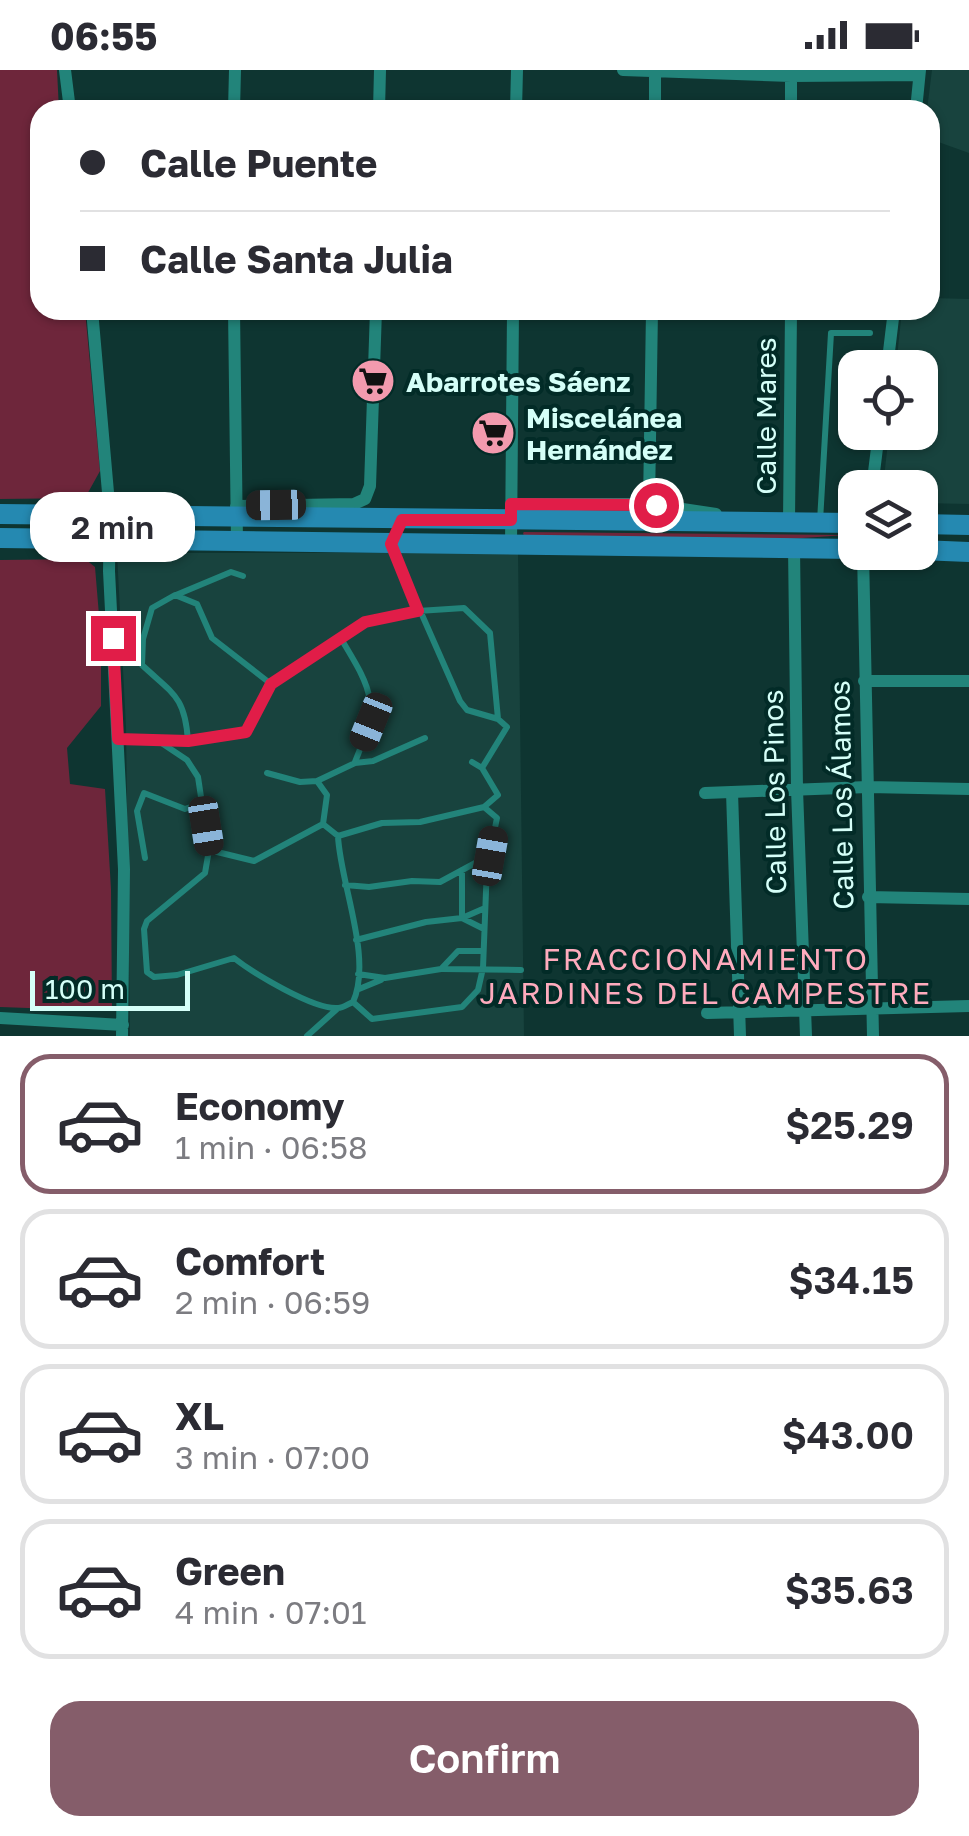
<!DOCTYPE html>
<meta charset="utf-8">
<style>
:root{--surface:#fff;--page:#f7f7f7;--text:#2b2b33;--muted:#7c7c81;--line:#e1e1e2;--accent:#855d6a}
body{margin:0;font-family:"Golos Text",sans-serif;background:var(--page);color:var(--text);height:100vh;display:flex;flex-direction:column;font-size:38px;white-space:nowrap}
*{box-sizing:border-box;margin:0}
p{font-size:32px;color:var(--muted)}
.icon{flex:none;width:55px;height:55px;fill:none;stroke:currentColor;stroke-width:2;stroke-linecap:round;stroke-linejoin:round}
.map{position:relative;height:966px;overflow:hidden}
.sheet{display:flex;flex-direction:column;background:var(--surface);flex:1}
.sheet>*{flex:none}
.hud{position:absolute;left:30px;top:30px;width:910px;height:220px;border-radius:30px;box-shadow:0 2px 8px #0004;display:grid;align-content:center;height:220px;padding:0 50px;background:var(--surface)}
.controls{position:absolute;left:838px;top:280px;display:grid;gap:20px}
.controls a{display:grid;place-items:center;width:100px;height:100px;border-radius:20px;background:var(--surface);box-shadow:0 2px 8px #0004;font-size:50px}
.scale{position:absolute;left:30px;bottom:25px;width:160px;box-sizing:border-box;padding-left:10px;border:5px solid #d5fff8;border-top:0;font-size:28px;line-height:35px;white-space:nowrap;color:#d5fff8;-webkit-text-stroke:8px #022b27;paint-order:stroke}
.end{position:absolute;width:45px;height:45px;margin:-22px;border:12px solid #e11d48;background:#fff;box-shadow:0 0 0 5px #fff}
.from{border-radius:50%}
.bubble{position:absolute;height:70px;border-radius:30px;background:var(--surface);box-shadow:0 2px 8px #0004;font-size:32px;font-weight:600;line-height:70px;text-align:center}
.car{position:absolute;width:30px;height:60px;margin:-30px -15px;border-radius:12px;box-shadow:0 0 8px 2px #0007;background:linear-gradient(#222 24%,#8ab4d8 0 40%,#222 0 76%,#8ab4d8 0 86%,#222 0)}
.hud b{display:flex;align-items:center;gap:35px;height:95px;font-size:38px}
.hud b+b{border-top:2px solid var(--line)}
.hud i{width:25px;height:25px;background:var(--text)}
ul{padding:18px 0 0;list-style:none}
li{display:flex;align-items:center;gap:30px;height:140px;margin:0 20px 15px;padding:0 30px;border:5px solid var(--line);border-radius:30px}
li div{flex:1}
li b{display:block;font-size:38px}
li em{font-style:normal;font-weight:600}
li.on{border-color:var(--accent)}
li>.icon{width:90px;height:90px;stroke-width:1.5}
.primary-button{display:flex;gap:20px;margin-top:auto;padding:20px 50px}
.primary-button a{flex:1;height:115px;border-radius:30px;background:var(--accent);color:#fff;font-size:40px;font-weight:600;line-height:115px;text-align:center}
.status{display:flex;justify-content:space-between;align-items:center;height:70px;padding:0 50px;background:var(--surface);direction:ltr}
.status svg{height:28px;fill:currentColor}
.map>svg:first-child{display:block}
</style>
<div class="status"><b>06:55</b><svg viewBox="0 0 49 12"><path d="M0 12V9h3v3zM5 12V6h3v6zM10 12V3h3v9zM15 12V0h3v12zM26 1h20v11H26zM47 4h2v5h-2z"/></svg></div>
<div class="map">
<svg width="969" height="966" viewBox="0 0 969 966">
<rect width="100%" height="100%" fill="#0e3531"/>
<path fill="#18433e" d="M932,0h37v83l-39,-14v-29h-3z
M930,228l39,1v205l-49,-1v-15l-37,-1 6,-54 31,-1v-64l-24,-1 6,-57h28z
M117,483h401l6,483h-394l-4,-309z"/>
<path fill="#6e263b" d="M0,0h57l2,40h-19v200h45l15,161 -15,27 -85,1z
M523,463l1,-1 323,3 -74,5 -249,-4z
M85,489l10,8 6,72v67l-34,42 3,36 35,5 6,100 1,122 -112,-4v-447z"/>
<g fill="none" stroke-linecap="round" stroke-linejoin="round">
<path stroke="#22847a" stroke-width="6" d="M820,451l11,-188h39
M393,479l67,152 7,9 31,9
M176,525l55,-23 12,4
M340,567c33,55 40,64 15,125
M119,669l69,2 58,-9 25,-48 94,-62 53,-11 46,-3 26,25 8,86 9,8 -25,41
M157,670l30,20 11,17 11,73 45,11 69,-37 15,12c2,47 35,122 15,166 -5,2 -10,6 -15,6 -24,2 -85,-35 -104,-50l-57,17 -23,2 -7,-5 -3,-43 3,-8 58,-48 4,-23
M188,671c-3,-45 -15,-47 -46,-76l1,-26 9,-31 23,-13 22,9 15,34 59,46
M267,703l33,9 17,-1 38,-18 18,-2 52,-23
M317,711l10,14 -4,29
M338,766l44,-13 38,-1 64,-15
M145,788l-8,-47 7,-18 41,16 17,-6
M462,800v48l22,11
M345,815l24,2 43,-6 28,1 50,-27
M356,870l70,-18 36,-4 23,-10
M442,899l79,1
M358,904l27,4 56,-9 17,-18h24
M359,919l22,-9
M353,932l19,17 90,-12 16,-17 5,-22 4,-102 10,-48 -13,-11 14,-12 -16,-27 -10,-6
M307,966l30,-27"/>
<path stroke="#22847a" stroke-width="12" d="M65,0l5,40
M623,0l168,6 128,-1
M234,40l1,-40
M379,40l1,-40
M516,40l1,-40
M655,40v-40
M791,40v-40
M916,40l4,-40
M92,240l18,205 -1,56 15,298 -2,167
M234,240l3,232
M887,298l7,-58
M872,418l7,-56
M511,434h138l3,-194
M649,434l67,10
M236,436l118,-2 11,-5 5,-13 6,-176
M789,452l2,-212
M511,476l2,-236
M794,477l3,242 9,247
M863,482l10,484
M864,611h105
M732,722l8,244
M705,723l163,-6 101,2
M868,827l101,2
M707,943l262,-7
M0,948l123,7"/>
<path stroke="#2589b1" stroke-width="20" d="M0,444l855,9
M920,454l49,1
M0,468l855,11
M920,480l49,2"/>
</g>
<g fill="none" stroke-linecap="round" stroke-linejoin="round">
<path stroke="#e11d48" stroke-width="12" d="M113,568l5,101 70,2 58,-9 25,-48 94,-62 53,-11 -27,-67 11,-24h109v-16l145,1"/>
</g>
<defs>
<symbol id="supermarket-disc" viewBox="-11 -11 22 22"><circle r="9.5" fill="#f29aae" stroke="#022b27"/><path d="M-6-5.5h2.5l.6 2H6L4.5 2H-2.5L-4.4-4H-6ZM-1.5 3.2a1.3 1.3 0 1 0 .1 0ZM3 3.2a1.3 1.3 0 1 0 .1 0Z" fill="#111"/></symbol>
</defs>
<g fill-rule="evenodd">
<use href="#supermarket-disc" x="348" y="286" width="50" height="50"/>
<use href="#supermarket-disc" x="468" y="338" width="50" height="50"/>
</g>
<g text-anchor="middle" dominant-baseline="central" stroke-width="8" stroke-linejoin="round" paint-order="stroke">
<g font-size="28" font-weight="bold" fill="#d5fff8" stroke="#022b27" text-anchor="start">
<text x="406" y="311">Abarrotes Sáenz</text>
<text x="526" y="347">Miscelánea<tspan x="526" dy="32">Hernández</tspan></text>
</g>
<g font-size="28" fill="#d5fff8" stroke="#022b27">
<text transform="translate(765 346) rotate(-90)">Calle Mares</text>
<text transform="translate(774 722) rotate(-91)">Calle Los Pinos</text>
<text transform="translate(841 725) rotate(-91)">Calle Los Álamos</text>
</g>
<g font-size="30" letter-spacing="2.5" fill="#feabbd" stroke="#022b27">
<text x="706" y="889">FRACCIONAMIENTO<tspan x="706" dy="34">JARDINES DEL CAMPESTRE</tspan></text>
</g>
</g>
</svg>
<div class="controls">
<a><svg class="icon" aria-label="locate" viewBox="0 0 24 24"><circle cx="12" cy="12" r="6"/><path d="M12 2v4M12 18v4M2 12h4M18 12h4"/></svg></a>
<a><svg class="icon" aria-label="layers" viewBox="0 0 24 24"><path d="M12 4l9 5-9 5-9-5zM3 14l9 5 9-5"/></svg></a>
</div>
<div class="scale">100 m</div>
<i class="end from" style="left:656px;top:435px"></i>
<i class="end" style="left:113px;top:568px"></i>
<div class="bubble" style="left:30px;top:422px;width:165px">2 min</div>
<i class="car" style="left:276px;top:435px;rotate:269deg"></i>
<i class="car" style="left:371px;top:652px;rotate:202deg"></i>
<i class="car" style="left:206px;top:756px;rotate:171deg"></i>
<i class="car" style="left:490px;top:786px;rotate:10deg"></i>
<div class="hud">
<b><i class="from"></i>Calle Puente</b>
<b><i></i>Calle Santa Julia</b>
</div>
</div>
<section class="sheet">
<ul>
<li class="on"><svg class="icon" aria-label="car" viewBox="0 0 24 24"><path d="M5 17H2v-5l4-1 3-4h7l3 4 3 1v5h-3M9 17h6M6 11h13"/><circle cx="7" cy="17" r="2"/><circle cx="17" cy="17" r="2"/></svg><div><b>Economy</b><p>1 min · 06:58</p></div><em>$25.29</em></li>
<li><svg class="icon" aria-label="car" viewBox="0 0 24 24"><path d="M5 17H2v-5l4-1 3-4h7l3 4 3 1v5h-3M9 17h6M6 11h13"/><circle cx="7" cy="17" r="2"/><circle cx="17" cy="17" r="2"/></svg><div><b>Comfort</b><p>2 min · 06:59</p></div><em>$34.15</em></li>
<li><svg class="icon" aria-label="car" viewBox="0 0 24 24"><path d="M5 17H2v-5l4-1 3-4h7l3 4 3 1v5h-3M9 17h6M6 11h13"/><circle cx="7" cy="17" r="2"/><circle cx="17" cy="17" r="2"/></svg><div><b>XL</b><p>3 min · 07:00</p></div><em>$43.00</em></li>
<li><svg class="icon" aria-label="car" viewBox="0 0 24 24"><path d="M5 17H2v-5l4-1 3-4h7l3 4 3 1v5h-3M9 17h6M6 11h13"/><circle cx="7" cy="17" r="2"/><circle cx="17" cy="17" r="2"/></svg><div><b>Green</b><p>4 min · 07:01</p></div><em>$35.63</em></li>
</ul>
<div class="primary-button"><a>Confirm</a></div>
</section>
